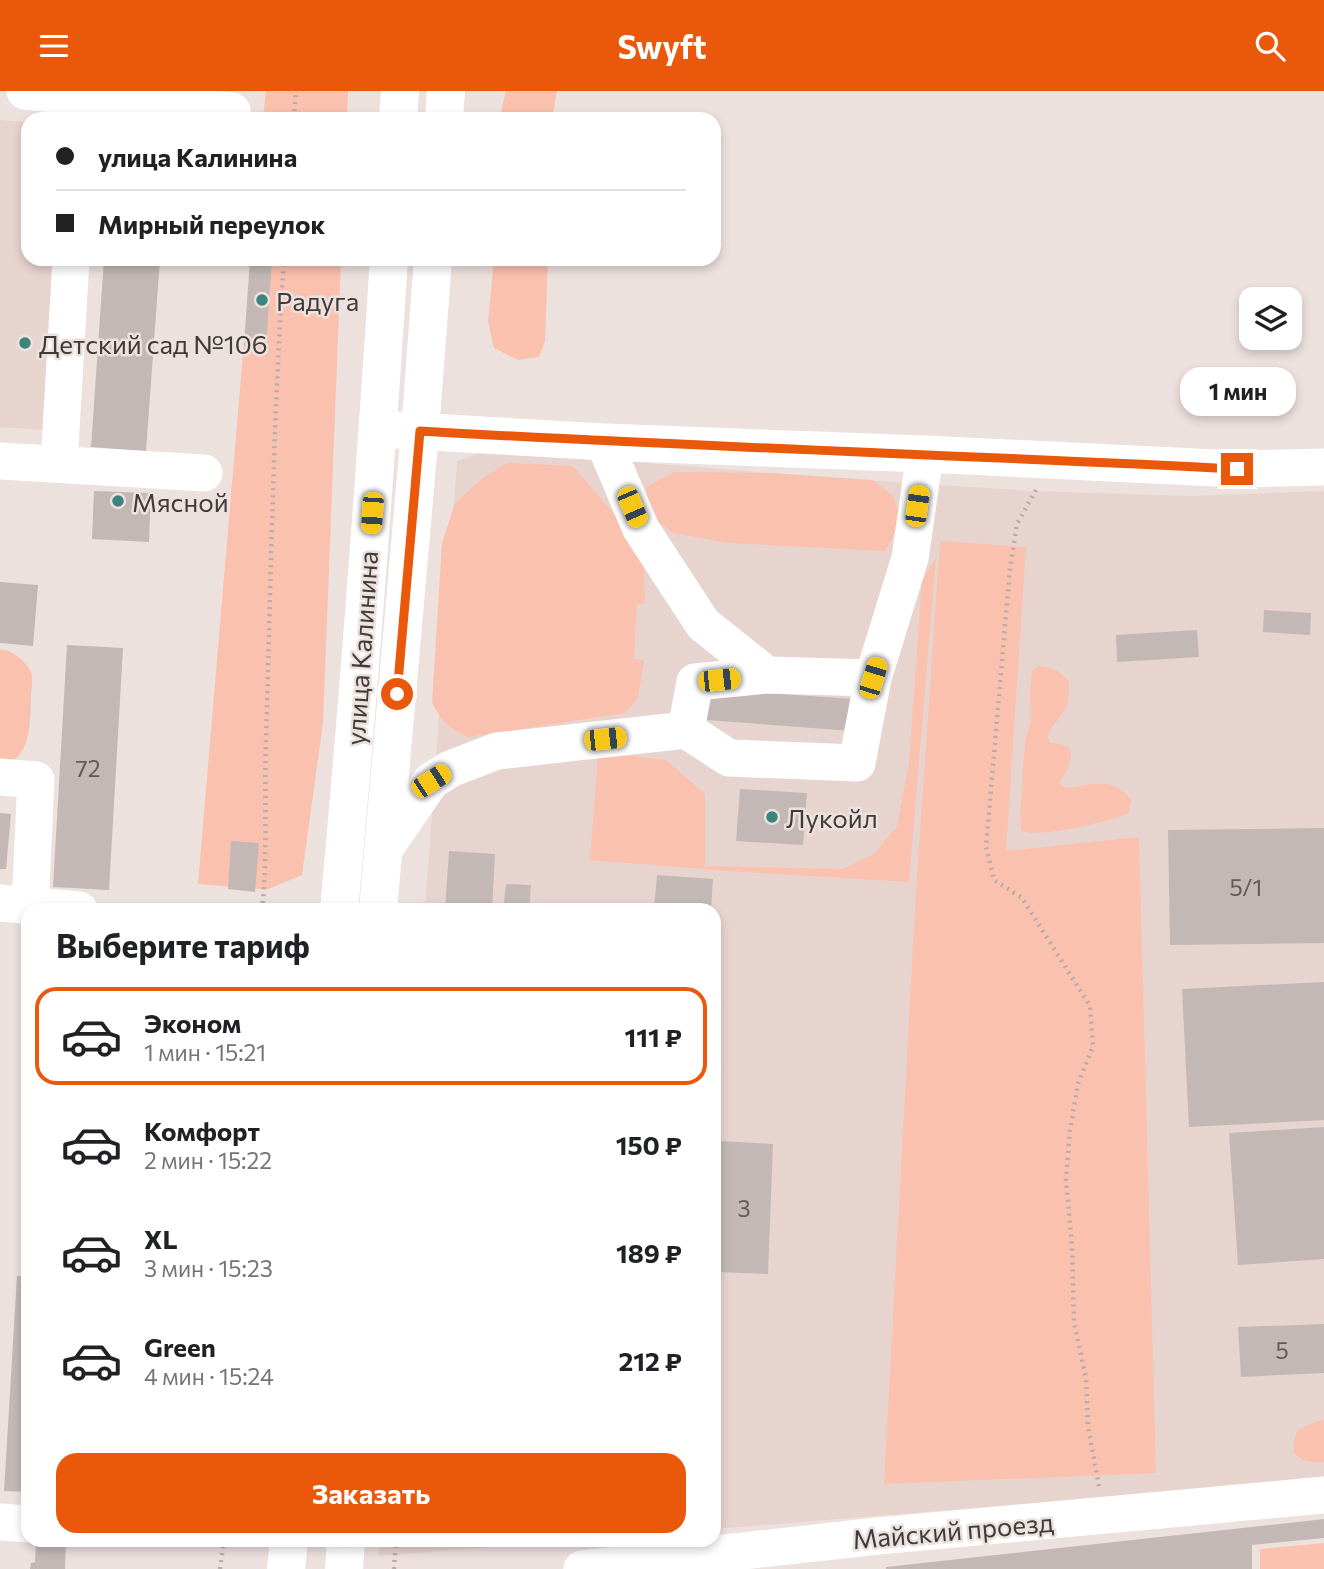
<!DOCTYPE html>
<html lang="ru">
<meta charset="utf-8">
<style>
:root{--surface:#fff;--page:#f2f2f2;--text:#202124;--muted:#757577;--line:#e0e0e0;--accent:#ea580c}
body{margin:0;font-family:Commissioner,sans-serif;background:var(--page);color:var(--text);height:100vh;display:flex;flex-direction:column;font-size:26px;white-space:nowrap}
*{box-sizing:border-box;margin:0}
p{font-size:23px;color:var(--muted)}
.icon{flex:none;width:38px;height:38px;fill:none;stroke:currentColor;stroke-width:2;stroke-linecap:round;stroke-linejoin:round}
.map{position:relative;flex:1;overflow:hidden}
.panel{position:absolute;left:21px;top:812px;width:700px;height:644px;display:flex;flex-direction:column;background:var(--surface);border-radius:21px;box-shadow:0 4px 10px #0003}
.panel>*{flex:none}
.banner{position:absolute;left:21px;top:21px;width:700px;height:154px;border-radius:21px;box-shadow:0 4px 10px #0003;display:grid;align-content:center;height:154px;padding:0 35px;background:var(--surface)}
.buttons{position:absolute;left:1239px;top:196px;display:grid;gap:14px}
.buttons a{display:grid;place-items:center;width:63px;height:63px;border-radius:14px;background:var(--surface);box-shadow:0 4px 10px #0003;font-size:35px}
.end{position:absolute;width:32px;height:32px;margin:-16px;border:9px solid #ea580c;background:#fff;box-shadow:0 0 0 4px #fff}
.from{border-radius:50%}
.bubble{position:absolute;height:49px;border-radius:21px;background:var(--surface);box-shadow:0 4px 10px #0003;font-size:23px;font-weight:700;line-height:49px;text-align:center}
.car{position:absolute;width:21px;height:42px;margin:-21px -10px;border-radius:9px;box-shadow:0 0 5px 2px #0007;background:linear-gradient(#f5c518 24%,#345 0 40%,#f5c518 0 76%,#345 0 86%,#f5c518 0)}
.banner b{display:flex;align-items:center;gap:24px;height:66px;font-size:26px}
.banner b+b{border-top:2px solid var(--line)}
.banner i{width:18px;height:18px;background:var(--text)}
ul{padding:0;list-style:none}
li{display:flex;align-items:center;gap:21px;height:98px;margin:0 14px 10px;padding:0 21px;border:4px solid transparent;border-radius:21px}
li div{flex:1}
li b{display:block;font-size:26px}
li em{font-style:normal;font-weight:700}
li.on{border-color:var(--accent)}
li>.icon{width:63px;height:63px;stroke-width:1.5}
h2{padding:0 35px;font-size:32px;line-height:84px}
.primary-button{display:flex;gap:14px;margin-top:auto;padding:14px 35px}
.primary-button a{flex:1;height:80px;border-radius:21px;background:var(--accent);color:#fff;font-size:28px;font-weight:700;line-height:80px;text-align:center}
header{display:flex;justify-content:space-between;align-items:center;height:91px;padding:0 35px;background:var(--accent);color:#fff;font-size:32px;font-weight:700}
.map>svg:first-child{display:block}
</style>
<header><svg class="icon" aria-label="menu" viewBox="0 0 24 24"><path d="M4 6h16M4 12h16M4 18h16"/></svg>Swyft<svg class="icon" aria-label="search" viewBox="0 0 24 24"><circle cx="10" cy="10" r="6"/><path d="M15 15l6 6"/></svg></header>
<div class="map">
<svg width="1324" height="1478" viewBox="0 0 1324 1478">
<rect width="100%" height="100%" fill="#ede1de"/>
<path fill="#e8d4ce" d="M0,29l28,2v137h28l-10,171 -46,-3z
M489,359l343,28 203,13 156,5 133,-5v989l-610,49v-619h-289l32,-449z
M380,1449h200l-201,16z"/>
<path fill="#fac1af" d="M266,0h82l-1,28h-84z
M506,0h51l-5,28h-53z
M251,168h90l-18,464 -21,152 -36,15 -68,-6z
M494,168h54l-3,82 -6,16 -21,3 -24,-12 -6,-27z
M507,372l66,3 70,82 2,56h-8l-3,55 10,1 -6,38 -13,15 -157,24c-18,-7 -27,-17 -36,-34l10,-160 13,-40 29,-26z
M674,381l96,1 103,7 20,16 9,24 -17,31 -155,-8 -57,-10 -24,-18 -3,-28z
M940,450l86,6 -20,304 133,-14 17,636 -272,11 32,-594z
M936,466l-27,325 -181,-11 -138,-11 8,-105 33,1 35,4 39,34v72l138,3 31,-15 23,-28 12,-63 13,-182z
M0,558c12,2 24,10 30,21 4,8 1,19 1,27 -1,24 1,65 -31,67z
M1038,575c14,0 21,5 31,15 1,30 -7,31 -22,54l3,8c32,1 21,20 10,39l2,4c8,3 14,1 23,-1 20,-3 33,-2 46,15l-2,13c-20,8 -92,27 -108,17l-1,-18 3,-26 -1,-12 4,-37 5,-17 -1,-29 2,-20z
M1324,1329v42c-13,1 -21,0 -30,-9v-11l3,-11 20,-10z
M1324,1452v26h-64v-20z"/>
<path fill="#c3b8b5" d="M104,168h56l-14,192 -55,-4z
M250,168h22l-6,88 -22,-1z
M94,400l57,2 -2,49 -57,-3z
M0,491l38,3 -5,61 -33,-3z
M1264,519l47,3 -1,22 -47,-3z
M1197,539l2,27 -82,5 -1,-27z
M67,554l56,3 -14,242 -56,-3z
M708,598l146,10 -2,32 -146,-11z
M740,698l67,4 -4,52 -67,-4z
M0,722l11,1 -5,55h-6z
M1324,737v115l-154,2 -2,-115z
M231,750l28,2 -4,49 -27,-3z
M449,760l46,3 -3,56h-47z
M657,784l56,4 -2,31h-57z
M506,793l25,1 -2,25h-26z
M1324,891v138l-135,7 -7,-138z
M1324,1036v132l-86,6 -9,-132z
M720,1050l53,3 -5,130 -53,-2z
M17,1185l11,1v215l-24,-1z
M1324,1233v49l-83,4 -3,-50z
M1324,1428v19l-72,7v24h-366v-2z
M36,1449l30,1 -1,28h-35l1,-6 4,-1z"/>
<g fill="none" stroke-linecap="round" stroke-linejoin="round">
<path stroke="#b5aba9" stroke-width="4.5" stroke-dasharray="2 5" stroke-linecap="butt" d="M261,23l65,5
M294,27l2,-27
M1036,399l-19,34 -7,44 -24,279 8,33 28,18 68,108 3,40 -15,38 -8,46 -4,50 6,66 2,76 12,56 2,48 11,60
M262,819c6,-56 2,-113 4,-169 5,-161 7,-322 18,-482
M220,1478l4,-29
M394,1478l2,-29"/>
<path stroke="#fff" stroke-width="37" d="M25,0l207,20
M378,338l226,13 321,12 312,15 87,-2
M604,351l37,87 62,95 64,51 106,3
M0,370l204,12
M59,373l12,-205
M686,639l43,28 128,5 16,-85 37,-120 15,-104
M0,686l36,3 -6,126
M383,760l48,-70 19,-12 47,-18 189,-21 9,-48 72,-7
M0,812l79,7
M0,1431l28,2
M582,1478l296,-33 446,-41"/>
<path stroke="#fff" stroke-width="38" d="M398,28l2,-28
M444,28l2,-28
M339,819c20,-217 36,-434 50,-651
M378,819l42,-479 13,-172
M286,1478l3,-29
M344,1478l2,-29"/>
</g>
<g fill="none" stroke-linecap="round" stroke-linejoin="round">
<path stroke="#ea580c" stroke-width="9" d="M397,603l23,-263c272,16 545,24 817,38"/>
</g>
<g fill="#3e847e" stroke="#ede1de" stroke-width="2.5">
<circle cx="262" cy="209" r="7"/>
<circle cx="25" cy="252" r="7"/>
<circle cx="118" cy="410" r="7"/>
<circle cx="772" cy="726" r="7"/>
</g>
<g text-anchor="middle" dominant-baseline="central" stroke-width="5" stroke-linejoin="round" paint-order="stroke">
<g font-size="23" fill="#605a58">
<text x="88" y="677">72</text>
<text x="1246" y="796">5/1</text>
<text x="744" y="1117">3</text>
<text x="1282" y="1259">5</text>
</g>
<g font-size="26" fill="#3f3b39" stroke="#ede1de" text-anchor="start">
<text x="276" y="209">Радуга</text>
<text x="39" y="252">Детский сад №106</text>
<text x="132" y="410">Мясной</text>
<text x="786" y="726">Лукойл</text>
</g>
<g font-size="26" fill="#3f3b39" stroke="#ede1de">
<text transform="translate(361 557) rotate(-86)">улица Калинина</text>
<text transform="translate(953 1439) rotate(-5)">Майский проезд</text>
</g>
</g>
</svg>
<div class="buttons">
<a><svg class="icon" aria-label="layers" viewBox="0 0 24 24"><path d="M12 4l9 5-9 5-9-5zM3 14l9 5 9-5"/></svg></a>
</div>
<i class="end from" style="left:397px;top:603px"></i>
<i class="end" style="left:1237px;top:378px"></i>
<div class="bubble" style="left:1180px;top:276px;width:116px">1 мин</div>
<i class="car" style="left:917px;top:415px;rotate:8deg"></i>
<i class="car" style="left:632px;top:416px;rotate:157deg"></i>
<i class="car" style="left:372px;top:422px;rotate:184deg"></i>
<i class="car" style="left:873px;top:587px;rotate:17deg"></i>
<i class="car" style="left:719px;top:589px;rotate:84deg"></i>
<i class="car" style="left:605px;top:648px;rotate:84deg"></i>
<i class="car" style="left:431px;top:690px;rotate:57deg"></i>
<div class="banner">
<b><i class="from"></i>улица Калинина</b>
<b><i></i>Мирный переулок</b>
</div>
<section class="panel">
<h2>Выберите тариф</h2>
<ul>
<li class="on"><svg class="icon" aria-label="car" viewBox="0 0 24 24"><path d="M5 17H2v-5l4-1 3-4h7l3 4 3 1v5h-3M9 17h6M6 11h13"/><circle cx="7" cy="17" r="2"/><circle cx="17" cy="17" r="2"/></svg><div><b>Эконом</b><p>1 мин · 15:21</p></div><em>111 ₽</em></li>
<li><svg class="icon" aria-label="car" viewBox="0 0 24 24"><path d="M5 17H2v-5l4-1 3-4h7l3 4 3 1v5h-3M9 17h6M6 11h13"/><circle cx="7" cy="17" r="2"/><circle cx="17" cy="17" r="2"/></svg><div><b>Комфорт</b><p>2 мин · 15:22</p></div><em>150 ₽</em></li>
<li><svg class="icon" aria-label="car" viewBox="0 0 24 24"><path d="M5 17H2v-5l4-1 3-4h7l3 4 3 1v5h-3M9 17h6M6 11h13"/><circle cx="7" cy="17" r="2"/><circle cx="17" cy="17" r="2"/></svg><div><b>XL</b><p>3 мин · 15:23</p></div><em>189 ₽</em></li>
<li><svg class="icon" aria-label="car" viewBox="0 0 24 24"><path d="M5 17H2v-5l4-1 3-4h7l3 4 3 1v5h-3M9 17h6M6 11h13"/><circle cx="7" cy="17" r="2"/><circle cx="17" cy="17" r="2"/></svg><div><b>Green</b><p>4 мин · 15:24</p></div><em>212 ₽</em></li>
</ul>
<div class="primary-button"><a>Заказать</a></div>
</section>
</div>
